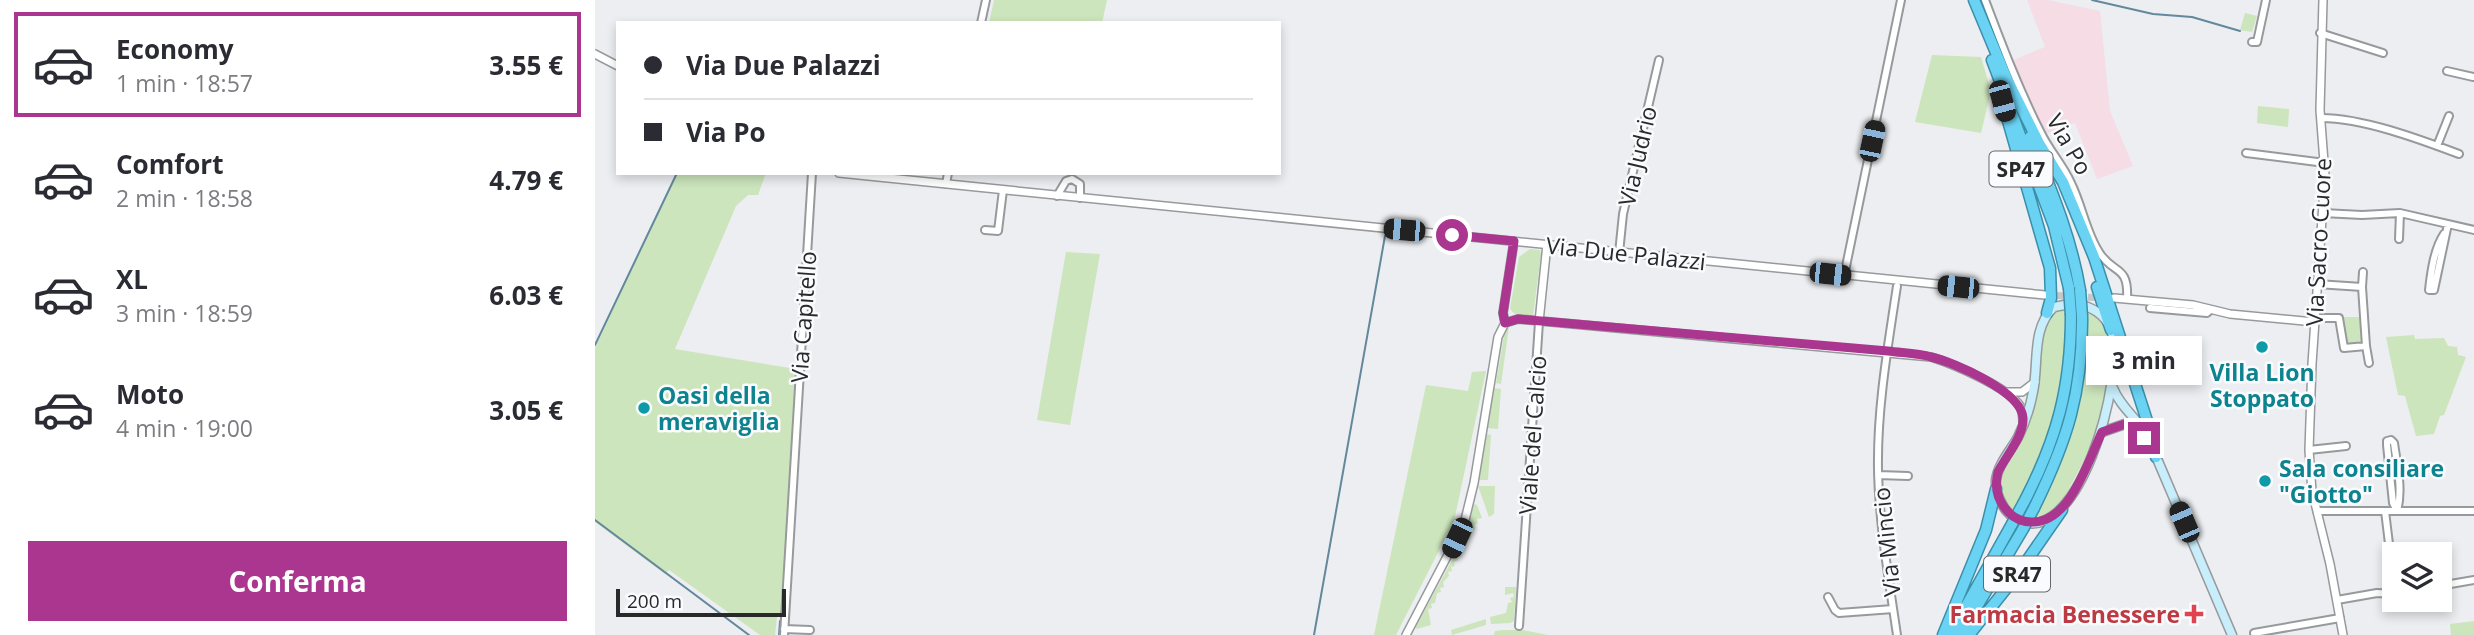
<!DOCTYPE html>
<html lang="it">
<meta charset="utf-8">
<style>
:root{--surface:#fff;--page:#f7f7f7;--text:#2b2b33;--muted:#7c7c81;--line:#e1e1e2;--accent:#aa3690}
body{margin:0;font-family:"Open Sans",sans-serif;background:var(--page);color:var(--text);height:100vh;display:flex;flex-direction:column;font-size:26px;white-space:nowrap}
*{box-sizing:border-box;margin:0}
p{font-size:23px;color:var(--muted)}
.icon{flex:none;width:38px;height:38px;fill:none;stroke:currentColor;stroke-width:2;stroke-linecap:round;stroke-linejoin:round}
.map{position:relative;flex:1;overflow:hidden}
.side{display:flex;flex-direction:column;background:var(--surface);width:595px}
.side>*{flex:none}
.top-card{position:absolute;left:21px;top:21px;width:665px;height:154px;border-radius:0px;box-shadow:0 4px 10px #0003;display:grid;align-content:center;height:154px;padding:0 28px;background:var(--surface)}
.fabs{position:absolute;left:1787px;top:542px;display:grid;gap:14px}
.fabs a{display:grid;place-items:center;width:70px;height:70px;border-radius:0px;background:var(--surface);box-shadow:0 4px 10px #0003;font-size:35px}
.scale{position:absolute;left:21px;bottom:18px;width:170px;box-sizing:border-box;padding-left:7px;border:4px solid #282929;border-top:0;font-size:19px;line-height:24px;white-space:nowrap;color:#282929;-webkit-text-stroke:5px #f9fbfe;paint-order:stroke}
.end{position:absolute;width:32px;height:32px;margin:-16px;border:9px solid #aa3690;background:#fff;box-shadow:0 0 0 4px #fff}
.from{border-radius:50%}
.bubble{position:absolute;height:49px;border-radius:0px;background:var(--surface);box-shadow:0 4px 10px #0003;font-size:23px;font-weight:700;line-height:49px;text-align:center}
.car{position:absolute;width:21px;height:42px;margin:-21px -10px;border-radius:9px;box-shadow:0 0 5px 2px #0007;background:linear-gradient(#222 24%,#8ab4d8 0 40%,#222 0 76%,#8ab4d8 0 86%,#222 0)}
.top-card b{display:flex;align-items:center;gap:24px;height:66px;font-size:26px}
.top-card b+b{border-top:2px solid var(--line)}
.top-card i{width:18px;height:18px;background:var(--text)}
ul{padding:12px 0 0;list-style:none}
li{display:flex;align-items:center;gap:21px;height:105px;margin:0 14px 10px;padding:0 14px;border:4px solid transparent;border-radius:0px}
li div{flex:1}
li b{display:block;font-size:26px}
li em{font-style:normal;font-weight:700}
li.selected{border-color:var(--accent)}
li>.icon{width:63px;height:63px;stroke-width:1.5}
.action{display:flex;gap:14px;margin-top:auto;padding:14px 28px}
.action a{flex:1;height:80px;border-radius:0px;background:var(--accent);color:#fff;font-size:28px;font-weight:700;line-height:80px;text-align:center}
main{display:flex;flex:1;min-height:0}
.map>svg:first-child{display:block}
</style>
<main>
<section class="side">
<ul>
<li class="selected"><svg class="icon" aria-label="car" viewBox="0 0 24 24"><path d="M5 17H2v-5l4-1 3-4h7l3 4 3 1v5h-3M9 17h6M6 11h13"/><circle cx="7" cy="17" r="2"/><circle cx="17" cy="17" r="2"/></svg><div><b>Economy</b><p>1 min · 18:57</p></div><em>3.55 €</em></li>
<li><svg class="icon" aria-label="car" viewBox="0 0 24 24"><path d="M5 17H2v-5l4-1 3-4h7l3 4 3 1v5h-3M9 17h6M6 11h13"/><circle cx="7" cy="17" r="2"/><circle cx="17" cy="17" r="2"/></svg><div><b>Comfort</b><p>2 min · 18:58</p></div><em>4.79 €</em></li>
<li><svg class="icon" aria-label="car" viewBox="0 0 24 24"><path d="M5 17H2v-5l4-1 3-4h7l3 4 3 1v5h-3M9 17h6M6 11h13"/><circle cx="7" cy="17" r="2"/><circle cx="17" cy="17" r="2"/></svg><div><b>XL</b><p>3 min · 18:59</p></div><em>6.03 €</em></li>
<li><svg class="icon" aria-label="car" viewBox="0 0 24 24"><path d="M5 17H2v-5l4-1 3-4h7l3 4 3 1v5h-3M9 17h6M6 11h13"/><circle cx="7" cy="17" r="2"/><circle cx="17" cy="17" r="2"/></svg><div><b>Moto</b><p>4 min · 19:00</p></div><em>3.05 €</em></li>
</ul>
<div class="action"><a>Conferma</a></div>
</section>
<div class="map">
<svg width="1879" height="635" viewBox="0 0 1879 635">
<rect width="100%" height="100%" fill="#eceef1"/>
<path fill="#f5dce5" d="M1432,0h21l52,11 10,100 23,55 -36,13 -22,-56 -30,11 -34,-73 34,-14z"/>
<path fill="#cce5bc" d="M399,0h113l-5,23h-113z
M1650,13l12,3 -5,16 -12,-2z
M1337,55l49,2 10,34 -10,42 -66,-11z
M1663,106l31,3 -1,18 -31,-4z
M82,173h89l-8,22h-10l-12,11 -61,143 121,20 -15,245h-6v3h2l-2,18h-15l-91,-65 -4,4 -70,-52v-174z
M935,249l10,1 1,4 -8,62c-9,0 -19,1 -23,-8l9,-51z
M471,252l34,2 -30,171 -33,-5z
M1471,307c-1,84 -15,130 -51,205 -11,-10 -15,-20 -13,-34 2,-16 15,-30 22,-44 8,-15 12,-34 15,-52 5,-25 -5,-66 27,-75z
M1492,309c31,21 24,58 17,90 -2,10 -3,22 -6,32 -9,24 -24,47 -35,69 -8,10 -16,16 -28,18 23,-48 44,-96 50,-149 3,-20 2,-40 2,-60z
M1745,317h21l4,29 -20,1z
M914,327l-8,57 -5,-1 8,-47z
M1819,335l1,4 29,-1 4,8 9,1 1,8 8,2 -22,58 -4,1 -6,18 -18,2 -11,-40 -7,-1 -12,-58z
M891,371l-32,150 -58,114h-22l52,-250 42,6 4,-19z
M899,388l7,1 -3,40 -11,-1z
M892,434l4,1 -3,45h-10z
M883,486h17l-1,28 -5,3z
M879,504l3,1 5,13 -5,1 1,4 -4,2 1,4 -3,1 -2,9 -4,1 1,4 -4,2 -2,9 -4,1 1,4 -4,2 1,4 -4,1 1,4 -4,1 1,4 -6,6 1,5 -4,1 1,4 -4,1 -2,10 -4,1 1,4 -4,1 3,16 -14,4 -2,-1 48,-88z
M910,587h11l-2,34 -4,2 -19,1 -1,-7 16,-4 2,-10 4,-1 -2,-4 4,-1 -1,-4 -8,2z
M891,619v6l-34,10 -1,-5z
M1879,621v14h-23l-1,-11z
M908,630h20l25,5h-54l1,-4z"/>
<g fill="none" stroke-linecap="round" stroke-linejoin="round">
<path stroke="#63889c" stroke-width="2" d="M1497,0l61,14 39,3 48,14
M0,345l82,-172
M0,520l154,115
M184,635l1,-14
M719,635l71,-399"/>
<path stroke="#c5c7c9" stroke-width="7" stroke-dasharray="7 3.5" stroke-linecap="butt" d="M1451,295l58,3"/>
<defs>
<path id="minor" d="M1390,0c17,45 34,90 56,133 8,17 22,32 30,50 11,22 15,49 28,69 14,23 30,12 28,47
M386,23l5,-23
M1725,33l63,20
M1657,42h5l9,-42
M1852,71l26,6
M1726,118c42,0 98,21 138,36
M1842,146l12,-30
M1651,153l79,10
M351,184l2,-11
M462,196l9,-15 6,-2 8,5v14
M1728,213l39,2 38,-2 74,17
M390,230l13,1 5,-41
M1804,239l1,-26
M1024,253l4,-39 36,-154
M1249,276l57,-276
M1767,287l1,-15
M1839,290l14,-66
M1839,290h-5c2,-18 5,-41 15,-56
M1555,308l57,5 3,-3
M1720,318h24l5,30 22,-2 -4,-59 -45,-3
M1771,346l3,17
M1796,440l3,3c3,22 9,47 3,68l-4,-8 -6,-58v-4z
M1714,450l37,-4
M1283,475l30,1
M1722,511h157
M1790,511l9,74
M1844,586l35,-6
M1233,597l7,13 4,3 54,-4
M1742,600l40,-7 17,1
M924,626l20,-304
M189,629l26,1
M1659,633l86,-15
M189,635l28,-462
M1302,635c-8,-55 -18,-111 -19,-166 -1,-61 10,-123 19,-183"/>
<path id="tertiary" d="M1728,0l-3,110 5,65 -13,189 -3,86 3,41 18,73 13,71
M0,54l23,12
M244,173l1206,122
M1519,298l79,7 37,9 84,8
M944,322l8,-78
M910,323l13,-4 413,38c22,7 77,30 89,49 3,6 3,10 3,17
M1413,392h14l13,-10
M811,635l58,-111 10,-41 24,-146 7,-14 -2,-10 11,-72"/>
<path id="secondary" d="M1480,303c16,4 30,10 36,27 16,43 -34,230 -98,187 -11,-8 -18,-24 -17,-37 2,-16 15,-30 22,-43 7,-14 12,-29 15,-45 6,-28 -2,-64 21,-85z
M1518,388c8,21 26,31 36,51
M1507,432l23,-8 13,5 8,11
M1560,454l77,181"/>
<path id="trunk" d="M1379,0l35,84
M1397,60l62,166 15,62
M1412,79l32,64 24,39 31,75 56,173 6,27
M1409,107l46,161 1,30 -4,15
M1435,137c20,50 41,99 50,153
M1502,287l14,43
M1429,502c33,-63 47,-115 47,-187
M1439,508c33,-67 49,-116 48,-192
M1348,635l43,-105 10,-41
M1355,635l62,-111
M1365,635l63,-106
M1374,635l48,-60 45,-65"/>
</defs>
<use href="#minor" stroke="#979a9c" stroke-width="10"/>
<use href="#tertiary" stroke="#979a9c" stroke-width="10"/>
<use href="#secondary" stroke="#979a9c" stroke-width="11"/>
<use href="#trunk" stroke="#3b8faa" stroke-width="13"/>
<use href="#minor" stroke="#fff" stroke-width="6"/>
<use href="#tertiary" stroke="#fff" stroke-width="7"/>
<use href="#secondary" stroke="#c7eefa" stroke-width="8"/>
<use href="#trunk" stroke="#6ad2f3" stroke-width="10"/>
<defs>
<path id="trunk-bridge" d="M1474,288l2,27
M1485,290l2,26
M1417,524l12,-22
M1428,529l11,-21"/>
</defs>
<use href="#trunk-bridge" stroke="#3b8faa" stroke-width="13" stroke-linecap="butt"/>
<use href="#trunk-bridge" stroke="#6ad2f3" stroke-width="10"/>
</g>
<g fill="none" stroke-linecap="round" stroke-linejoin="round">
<path stroke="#aa3690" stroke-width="9" d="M857,235l62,6 -11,72 2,10 13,-4 370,32c14,2 29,2 43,6 23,5 91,35 92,61 1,18 -17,38 -25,54 -4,15 0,29 10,40 7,7 15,10 24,10 38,1 56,-61 70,-90l23,-8 13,5 6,9"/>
</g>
<g fill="#0f9aa8" stroke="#f9fbfe" stroke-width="2.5">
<circle cx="1667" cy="347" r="7"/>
<circle cx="49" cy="408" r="7"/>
<circle cx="1670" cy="481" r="7"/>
</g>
<path fill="#e0444e" stroke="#f9fbfe" stroke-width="2.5" d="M1595.5 603.5h7v7h7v7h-7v7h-7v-7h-7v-7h7z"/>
<g text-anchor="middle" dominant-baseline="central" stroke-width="5" stroke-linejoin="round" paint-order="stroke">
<g fill="#f9fbfe" stroke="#676869" stroke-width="2">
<rect x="1394.5" y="151.5" width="63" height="35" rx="5"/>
<rect x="1389" y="556.5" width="66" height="35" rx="5"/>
</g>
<g font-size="21" font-weight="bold" fill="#282929">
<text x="1426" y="169">SP47</text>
<text x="1422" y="574">SR47</text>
</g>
<g font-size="23" fill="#282929" stroke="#f9fbfe">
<text transform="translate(1475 144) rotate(60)">Via Po</text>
<text transform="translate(1042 156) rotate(-77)">Via Judrio</text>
<text transform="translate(1723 242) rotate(-87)">Via Sacro Cuore</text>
<text transform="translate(1031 253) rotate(6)">Via Due Palazzi</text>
<text transform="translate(208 317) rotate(-86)">Via Capitello</text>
<text transform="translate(937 435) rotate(-86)">Viale del Calcio</text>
<text transform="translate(1291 542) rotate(-96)">Via Mincio</text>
</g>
<g font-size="23" font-weight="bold" fill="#0d838f" stroke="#f9fbfe" text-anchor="start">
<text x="1667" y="372" text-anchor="middle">Villa Lion<tspan x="1667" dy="26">Stoppato</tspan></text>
<text x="63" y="395">Oasi della<tspan x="63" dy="26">meraviglia</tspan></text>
<text x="1684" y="468">Sala consiliare<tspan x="1684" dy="26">"Giotto"</tspan></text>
</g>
<g font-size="23" font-weight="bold" fill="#be3a42" stroke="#f9fbfe" text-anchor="end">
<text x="1585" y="614">Farmacia Benessere</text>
</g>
</g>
</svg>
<div class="fabs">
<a><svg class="icon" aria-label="layers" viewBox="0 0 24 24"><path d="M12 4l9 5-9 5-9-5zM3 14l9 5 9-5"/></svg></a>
</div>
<div class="scale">200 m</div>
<i class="end from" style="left:857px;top:235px"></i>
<i class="end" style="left:1549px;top:438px"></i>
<div class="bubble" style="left:1491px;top:336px;width:116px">3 min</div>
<i class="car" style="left:1407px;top:101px;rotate:165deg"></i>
<i class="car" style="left:1277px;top:141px;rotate:12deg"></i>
<i class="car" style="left:809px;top:230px;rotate:275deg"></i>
<i class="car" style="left:1235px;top:274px;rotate:96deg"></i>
<i class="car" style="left:1363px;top:287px;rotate:276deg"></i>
<i class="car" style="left:1589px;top:522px;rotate:337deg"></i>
<i class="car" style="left:862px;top:538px;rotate:205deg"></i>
<div class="top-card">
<b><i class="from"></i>Via Due Palazzi</b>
<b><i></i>Via Po</b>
</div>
</div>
</main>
